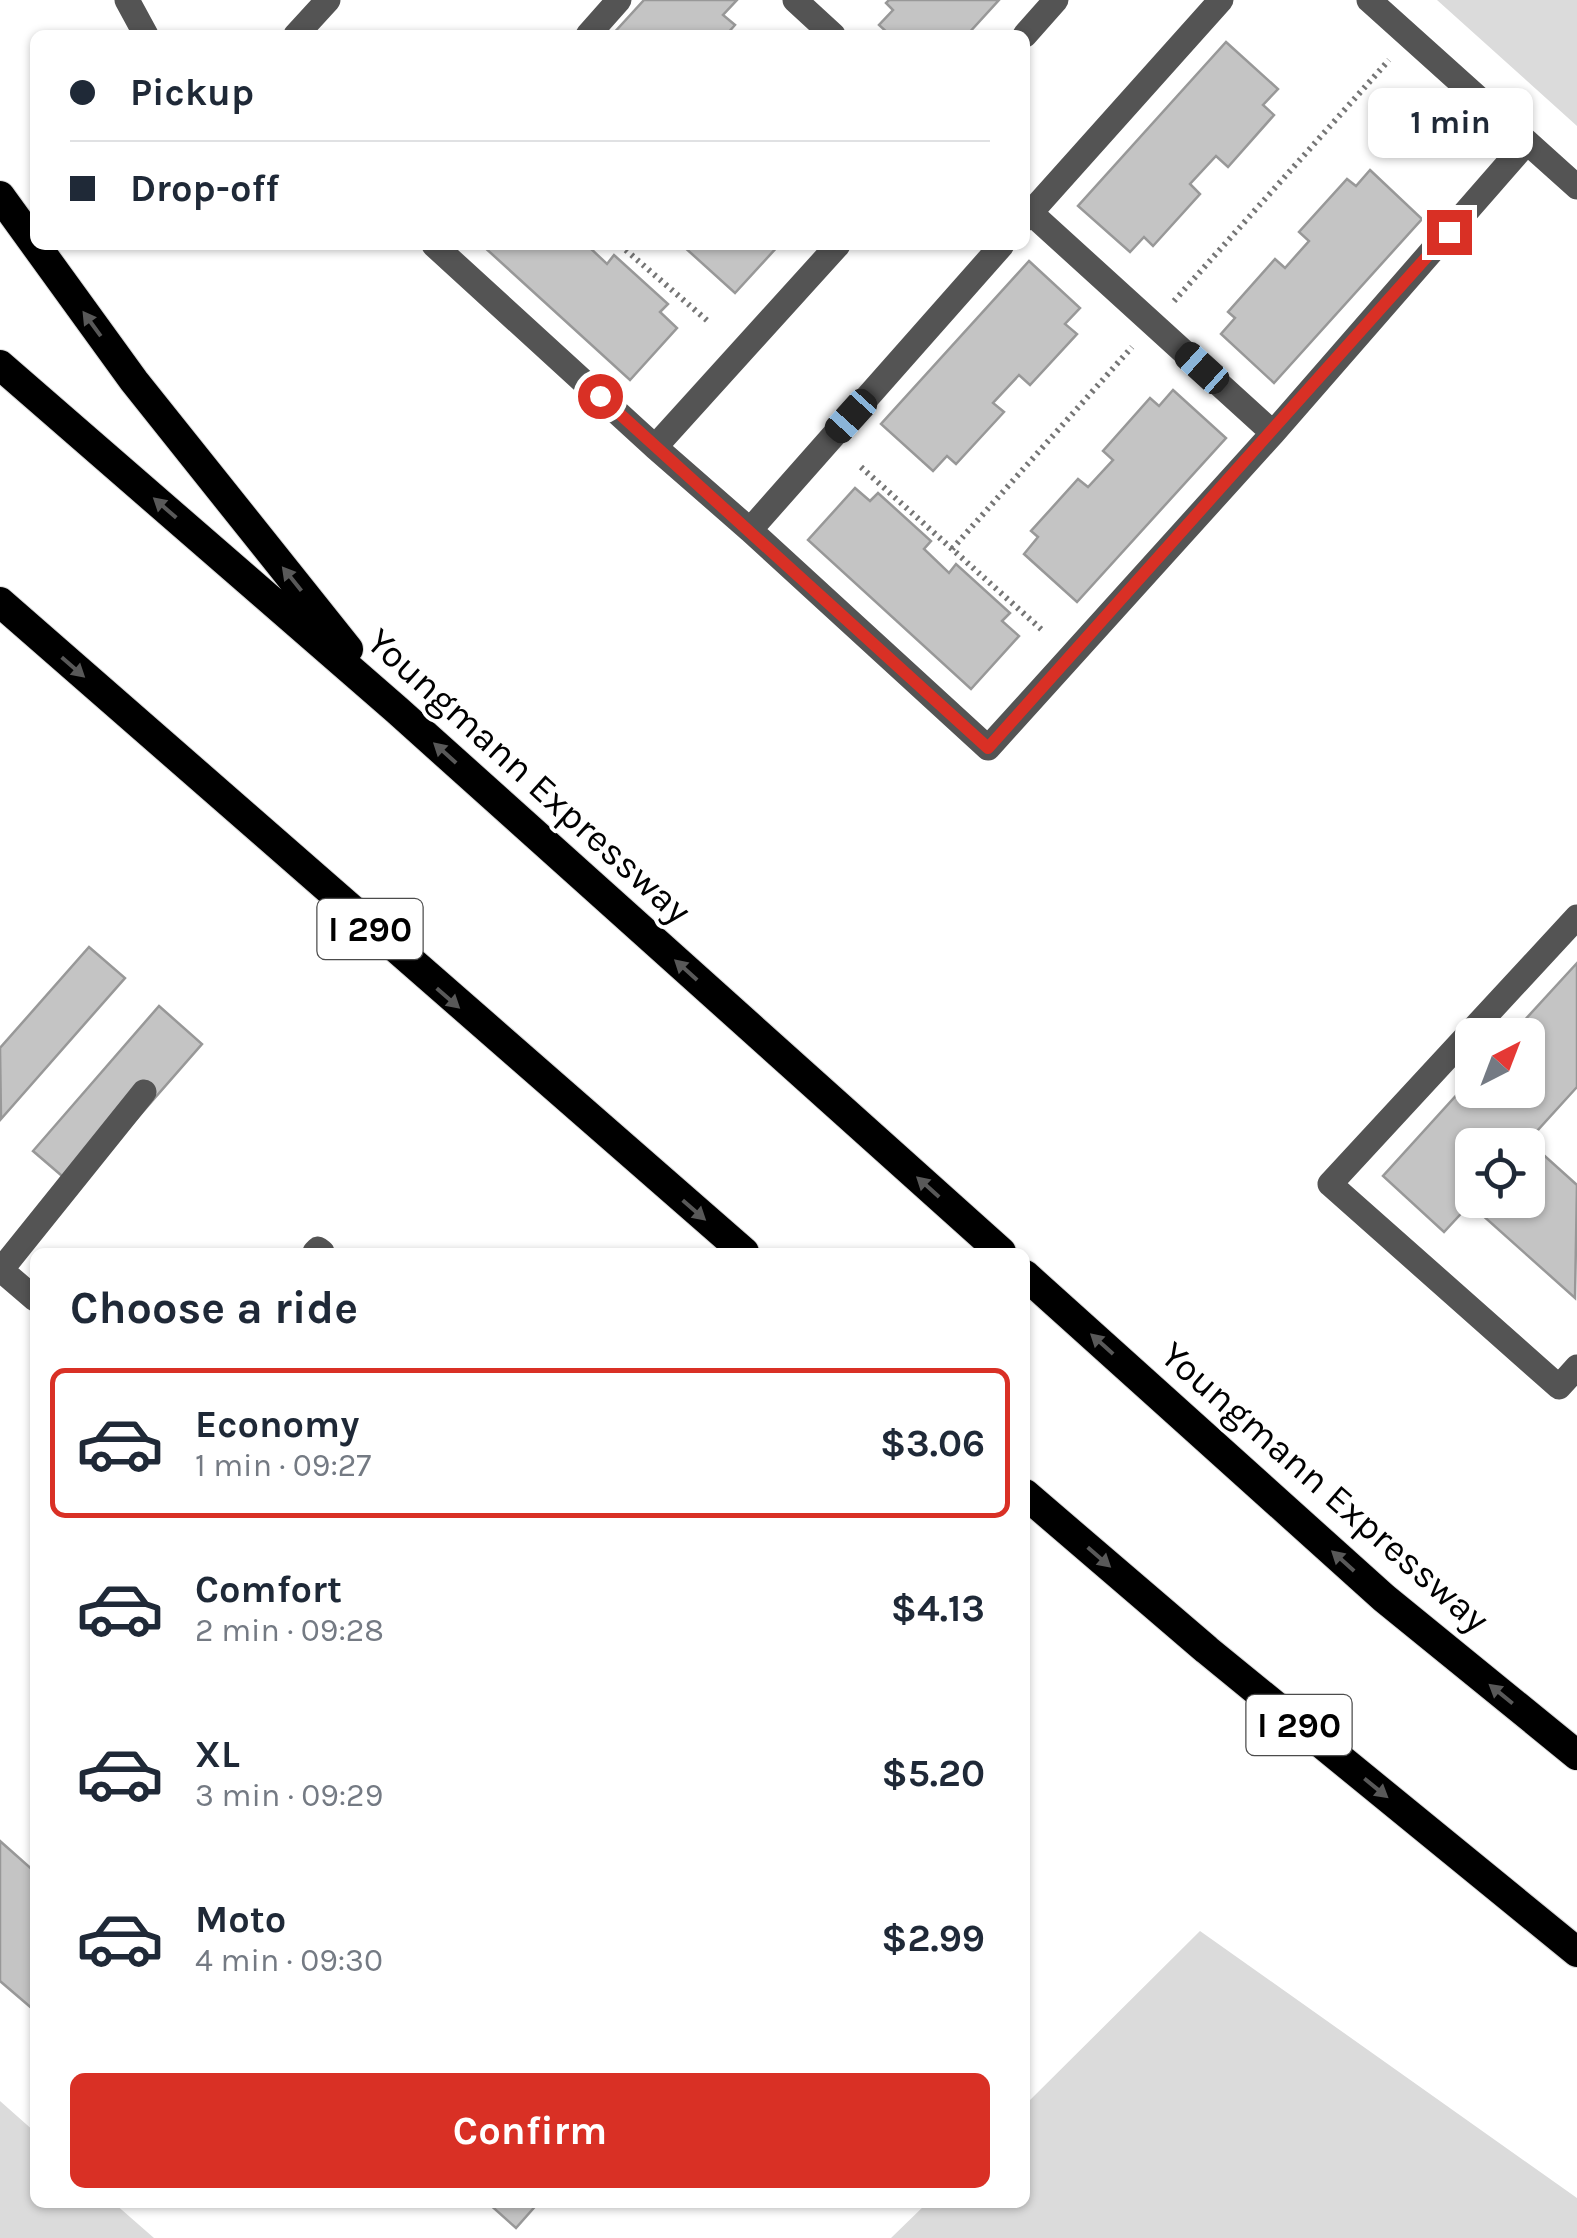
<!DOCTYPE html>
<meta charset="utf-8">
<style>
:root{--surface:#fff;--page:#f6f6f7;--text:#1f2937;--muted:#747a83;--line:#e0e1e3;--accent:#d93025}
body{margin:0;font-family:Karla,sans-serif;background:var(--page);color:var(--text);height:100vh;display:flex;flex-direction:column;font-size:38px;white-space:nowrap}
*{box-sizing:border-box;margin:0}
p{font-size:32px;color:var(--muted)}
.icon{flex:none;width:55px;height:55px;fill:none;stroke:currentColor;stroke-width:2;stroke-linecap:round;stroke-linejoin:round}
.map{position:relative;flex:1;overflow:hidden}
.drawer{position:absolute;left:30px;top:1248px;width:1000px;height:960px;display:flex;flex-direction:column;background:var(--surface);border-radius:15px;box-shadow:0 2px 8px #0004}
.drawer>*{flex:none}
.hud{position:absolute;left:30px;top:30px;width:1000px;height:220px;border-radius:15px;box-shadow:0 2px 8px #0004;display:grid;align-content:center;height:220px;padding:0 40px;background:var(--surface)}
.needle{width:65px;rotate:42deg}
.fabs{position:absolute;left:1455px;top:1018px;display:grid;gap:20px}
.fabs a{display:grid;place-items:center;width:90px;height:90px;border-radius:15px;background:var(--surface);box-shadow:0 2px 8px #0004;font-size:50px}
.end{position:absolute;width:45px;height:45px;margin:-22px;border:12px solid #d93025;background:#fff;box-shadow:0 0 0 5px #fff}
.from{border-radius:50%}
.bubble{position:absolute;height:70px;border-radius:15px;background:var(--surface);box-shadow:0 2px 8px #0004;font-size:32px;font-weight:700;line-height:70px;text-align:center}
.car{position:absolute;width:30px;height:60px;margin:-30px -15px;border-radius:12px;box-shadow:0 0 8px 2px #0007;background:linear-gradient(#222 24%,#8ab4d8 0 40%,#222 0 76%,#8ab4d8 0 86%,#222 0)}
.hud b{display:flex;align-items:center;gap:35px;height:95px;font-size:38px}
.hud b+b{border-top:2px solid var(--line)}
.hud i{width:25px;height:25px;background:var(--text)}
ul{padding:0;list-style:none}
li{display:flex;align-items:center;gap:30px;height:150px;margin:0 20px 15px;padding:0 20px;border:5px solid transparent;border-radius:15px}
li div{flex:1}
li b{display:block;font-size:38px}
li em{font-style:normal;font-weight:700}
li.current{border-color:var(--accent)}
li>.icon{width:90px;height:90px;stroke-width:1.5}
h2{padding:0 40px;font-size:45px;line-height:120px}
.cta{display:flex;gap:20px;margin-top:auto;padding:20px 40px}
.cta a{flex:1;height:115px;border-radius:15px;background:var(--accent);color:#fff;font-size:40px;font-weight:700;line-height:115px;text-align:center}
.map>svg:first-child{display:block}
</style>
<div class="map">
<svg width="1577" height="2238" viewBox="0 0 1577 2238">
<rect width="100%" height="100%" fill="#fff"/>
<path fill="#dbdbdb" d="M1437,0h140v126z
M1200,1931l377,267v40h-686l36,-35 98,-1v-97z
M0,2101l35,31v70l79,1 40,35h-154z"/>
<path fill="#c4c4c4" stroke="#989898" stroke-width="2.5" fill-rule="evenodd" d="M644,0h93l-14,15 12,10 -9,10h-114z
M889,0h110l-32,35h-77l-11,-10 14,-15 -7,-7z
M1226,42l52,47 -15,16 11,10 -46,52 -12,-11 -26,28 10,10 -47,52 -9,-9 -14,15 -52,-46z
M1370,170l52,49 -148,164 -53,-49 14,-16 -7,-6 47,-53 10,9 24,-27 -10,-9 48,-53 9,7z
M482,245h105l20,19 7,-9 54,49 -8,8 17,16 -47,52z
M682,245h97l-44,48z
M1029,261l51,47 -15,16 12,10 -47,51 -11,-10 -26,28 11,9 -48,52 -9,-8 -14,15 -52,-47z
M1173,390l53,48 -149,164 -53,-48 14,-17 -7,-6 47,-52 10,8 25,-27 -10,-9 47,-53 9,8z
M855,488l15,13 8,-8 53,48 -7,8 25,24 7,-9 54,49 -8,8 17,15 -48,53 -163,-149z
M89,947l36,31 -124,141 -1,-71z
M1577,963v124l-49,54 49,44 -2,113 -105,-94 -26,28 -61,-56 89,-98v12h56v-55h-17zM1472,1145h56v55h-56z
M159,1006l43,38 -126,144 -43,-37z
M0,1841l35,31v139l-35,-30z
M487,2202h52l-23,26z"/>
<g fill="none" stroke-linecap="round" stroke-linejoin="round">
<defs>
<path id="highway" d="M0,196l134,185 214,268
M0,365l397,345 604,542
M0,602l744,650
M1025,1275l359,323 193,157
M1025,1494l182,156 370,302"/>
</defs>
<use href="#highway" stroke="#dbdbdb" stroke-width="32"/>
<path stroke="#767676" stroke-width="6" stroke-dasharray="2.5 5" stroke-linecap="butt" d="M620,245l90,78
M1174,301l215,-241
M861,467l181,163
M952,549l180,-202"/>
<path stroke="#545454" stroke-width="25" d="M127,0l19,35
M795,0l38,35
M1369,0l208,187
M296,35l32,-35
M588,35l31,-35
M1025,35l31,-35
M1031,213l242,220
M1025,219l196,-219
M434,245l221,202 183,-202
M1002,245l-252,285 238,218 285,-315 254,-291
M655,447l95,83
M1577,917l-247,267 229,203 18,-20
M315,1252l3,-3 4,3
M0,1269l35,30
M1,1270l143,-178"/>
<use href="#highway" stroke="#000" stroke-width="30"/>
</g>
<defs><path id="oneway-solid" d="M-6-.8H1V-3.2L6.5 0L1 3.2V.8H-6Z" transform="scale(2.5)"/></defs>
<g fill="#595959">
<use href="#oneway-solid" transform="translate(92 324) rotate(-126)"/>
<use href="#oneway-solid" transform="translate(165 508) rotate(-139)"/>
<use href="#oneway-solid" transform="translate(292 579) rotate(-129)"/>
<use href="#oneway-solid" transform="translate(73 667) rotate(41)"/>
<use href="#oneway-solid" transform="translate(445 753) rotate(-138)"/>
<use href="#oneway-solid" transform="translate(686 970) rotate(-138)"/>
<use href="#oneway-solid" transform="translate(448 998) rotate(41)"/>
<use href="#oneway-solid" transform="translate(928 1187) rotate(-138)"/>
<use href="#oneway-solid" transform="translate(694 1210) rotate(41)"/>
<use href="#oneway-solid" transform="translate(1102 1344) rotate(-138)"/>
<use href="#oneway-solid" transform="translate(1099 1557) rotate(41)"/>
<use href="#oneway-solid" transform="translate(1343 1561) rotate(-138)"/>
<use href="#oneway-solid" transform="translate(1501 1694) rotate(-141)"/>
<use href="#oneway-solid" transform="translate(1376 1788) rotate(39)"/>
</g>
<g fill="none" stroke-linecap="round" stroke-linejoin="round">
<path stroke="#d93025" stroke-width="12" d="M600,396l388,352 461,-516"/>
</g>
<g text-anchor="middle" dominant-baseline="central" stroke-width="8" stroke-linejoin="round" paint-order="stroke">
<g fill="#fff" stroke="#4c4c4c" stroke-width="2.5">
<rect x="317.5" y="899" width="105" height="60" rx="8"/>
<rect x="1246.5" y="1695" width="105" height="60" rx="8"/>
</g>
<g font-size="35" font-weight="bold" fill="#000">
<text x="370" y="929">I 290</text>
<text x="1299" y="1725">I 290</text>
</g>
<g font-size="38" fill="#000" stroke="#fff">
<text transform="translate(529 776) rotate(42)">Youngmann Expressway</text>
<text transform="translate(1325 1487) rotate(41)">Youngmann Expressway</text>
</g>
</g>
</svg>
<div class="fabs">
<a><svg class="needle" viewBox="-14 -14 28 28"><path d="M0-13l5 13h-10z" fill="#e53935"/><path d="M0 13l5-13h-10z" fill="#747a83"/></svg></a>
<a><svg class="icon" aria-label="locate" viewBox="0 0 24 24"><circle cx="12" cy="12" r="6"/><path d="M12 2v4M12 18v4M2 12h4M18 12h4"/></svg></a>
</div>
<i class="end from" style="left:600px;top:396px"></i>
<i class="end" style="left:1449px;top:232px"></i>
<div class="bubble" style="left:1368px;top:88px;width:165px">1 min</div>
<i class="car" style="left:1202px;top:368px;rotate:312deg"></i>
<i class="car" style="left:851px;top:416px;rotate:222deg"></i>
<div class="hud">
<b><i class="from"></i>Pickup</b>
<b><i></i>Drop-off</b>
</div>
<section class="drawer">
<h2>Choose a ride</h2>
<ul>
<li class="current"><svg class="icon" aria-label="car" viewBox="0 0 24 24"><path d="M5 17H2v-5l4-1 3-4h7l3 4 3 1v5h-3M9 17h6M6 11h13"/><circle cx="7" cy="17" r="2"/><circle cx="17" cy="17" r="2"/></svg><div><b>Economy</b><p>1 min · 09:27</p></div><em>$3.06</em></li>
<li><svg class="icon" aria-label="car" viewBox="0 0 24 24"><path d="M5 17H2v-5l4-1 3-4h7l3 4 3 1v5h-3M9 17h6M6 11h13"/><circle cx="7" cy="17" r="2"/><circle cx="17" cy="17" r="2"/></svg><div><b>Comfort</b><p>2 min · 09:28</p></div><em>$4.13</em></li>
<li><svg class="icon" aria-label="car" viewBox="0 0 24 24"><path d="M5 17H2v-5l4-1 3-4h7l3 4 3 1v5h-3M9 17h6M6 11h13"/><circle cx="7" cy="17" r="2"/><circle cx="17" cy="17" r="2"/></svg><div><b>XL</b><p>3 min · 09:29</p></div><em>$5.20</em></li>
<li><svg class="icon" aria-label="car" viewBox="0 0 24 24"><path d="M5 17H2v-5l4-1 3-4h7l3 4 3 1v5h-3M9 17h6M6 11h13"/><circle cx="7" cy="17" r="2"/><circle cx="17" cy="17" r="2"/></svg><div><b>Moto</b><p>4 min · 09:30</p></div><em>$2.99</em></li>
</ul>
<div class="cta"><a>Confirm</a></div>
</section>
</div>
